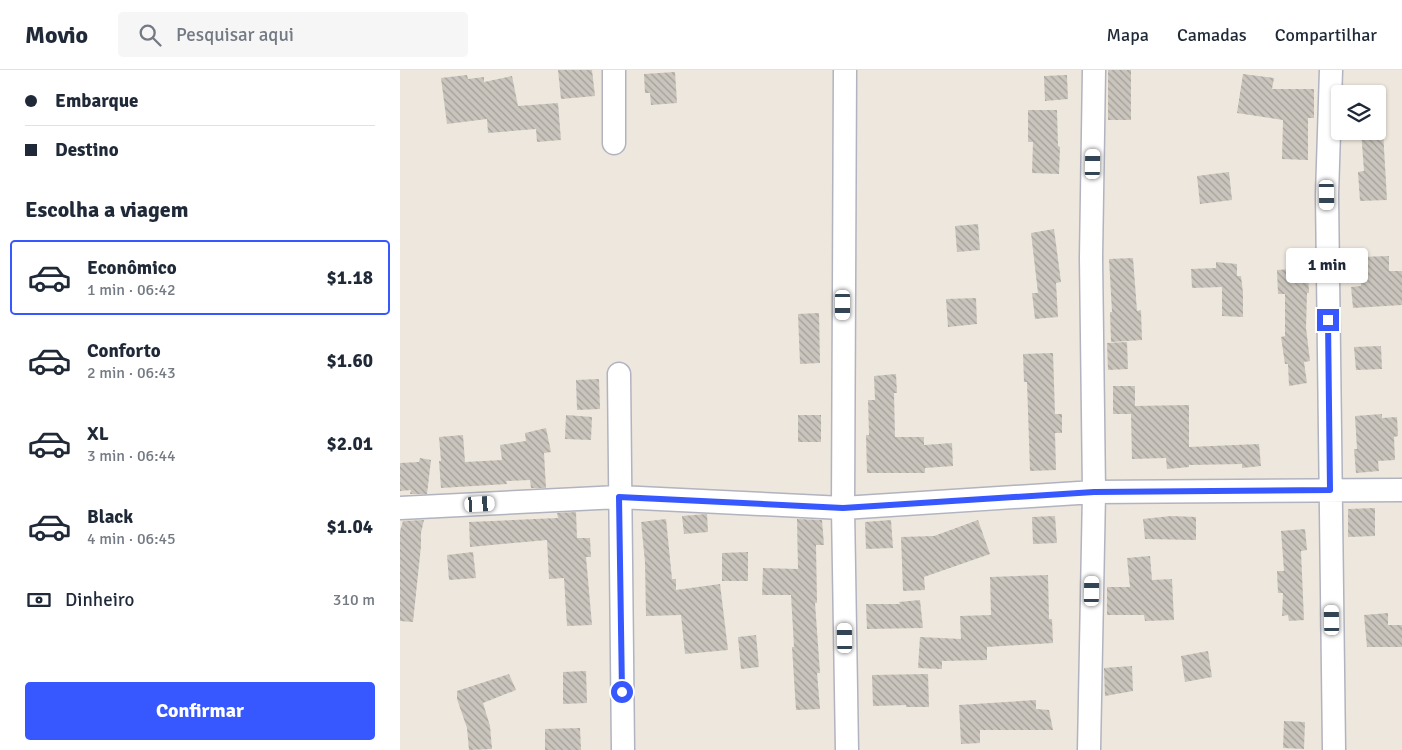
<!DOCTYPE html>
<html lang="pt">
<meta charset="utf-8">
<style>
:root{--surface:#fff;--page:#f6f6f7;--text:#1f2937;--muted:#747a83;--line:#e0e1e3;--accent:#3858ff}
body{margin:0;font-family:Signika,sans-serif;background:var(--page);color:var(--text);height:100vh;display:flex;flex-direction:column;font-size:19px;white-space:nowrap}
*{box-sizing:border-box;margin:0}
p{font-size:16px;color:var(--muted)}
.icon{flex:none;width:28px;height:28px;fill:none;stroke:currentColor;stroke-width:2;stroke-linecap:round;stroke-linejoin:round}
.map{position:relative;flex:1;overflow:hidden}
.side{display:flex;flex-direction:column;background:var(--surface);width:400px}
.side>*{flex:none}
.banner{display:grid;align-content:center;height:110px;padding:0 25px;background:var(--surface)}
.tools{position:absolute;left:931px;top:15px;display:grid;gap:10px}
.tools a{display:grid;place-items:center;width:55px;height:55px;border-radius:5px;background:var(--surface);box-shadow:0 1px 4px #0004;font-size:25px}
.end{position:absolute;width:22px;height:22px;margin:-11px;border:6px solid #3858ff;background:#fff;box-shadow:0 0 0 2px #fff}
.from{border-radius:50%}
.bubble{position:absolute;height:35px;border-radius:5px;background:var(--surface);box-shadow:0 1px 4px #0004;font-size:16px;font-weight:800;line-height:35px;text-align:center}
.car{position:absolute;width:15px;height:30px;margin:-15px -8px;border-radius:6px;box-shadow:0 0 4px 1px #0007;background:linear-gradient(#fff 24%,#345 0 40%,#fff 0 76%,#345 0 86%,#fff 0)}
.banner b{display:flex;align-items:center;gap:18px;height:48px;font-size:19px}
.banner b+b{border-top:1px solid var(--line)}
.banner i{width:12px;height:12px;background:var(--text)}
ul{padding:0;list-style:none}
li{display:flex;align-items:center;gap:15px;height:75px;margin:0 10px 8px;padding:0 15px;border:2px solid transparent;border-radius:5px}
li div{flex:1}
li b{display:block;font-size:19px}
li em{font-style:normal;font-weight:800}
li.on{border-color:var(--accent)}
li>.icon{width:45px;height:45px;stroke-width:1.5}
h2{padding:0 25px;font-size:22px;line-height:60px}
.pay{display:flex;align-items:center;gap:12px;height:55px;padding:0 25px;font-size:19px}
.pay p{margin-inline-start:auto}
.button{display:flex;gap:10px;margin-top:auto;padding:10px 25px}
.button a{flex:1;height:58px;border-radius:5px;background:var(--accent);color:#fff;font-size:20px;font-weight:800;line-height:58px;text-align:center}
header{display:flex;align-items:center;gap:30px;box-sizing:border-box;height:70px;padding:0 25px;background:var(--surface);border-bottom:1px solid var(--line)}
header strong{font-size:24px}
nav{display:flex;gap:28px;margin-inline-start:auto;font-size:18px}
.search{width:350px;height:45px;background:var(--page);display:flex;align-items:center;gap:12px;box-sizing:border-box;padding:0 18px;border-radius:5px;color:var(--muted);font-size:19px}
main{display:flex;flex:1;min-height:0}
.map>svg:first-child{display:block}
</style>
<header>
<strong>Movio</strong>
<div class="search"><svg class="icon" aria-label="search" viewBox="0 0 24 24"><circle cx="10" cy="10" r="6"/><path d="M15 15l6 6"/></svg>Pesquisar aqui</div>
<nav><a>Mapa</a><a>Camadas</a><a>Compartilhar</a></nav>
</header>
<main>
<section class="side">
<div class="banner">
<b><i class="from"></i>Embarque</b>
<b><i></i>Destino</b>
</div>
<h2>Escolha a viagem</h2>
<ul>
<li class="on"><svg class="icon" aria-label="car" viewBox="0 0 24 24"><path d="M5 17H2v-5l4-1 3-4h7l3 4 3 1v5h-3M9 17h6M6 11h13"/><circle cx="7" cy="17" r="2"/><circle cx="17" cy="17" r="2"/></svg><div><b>Econômico</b><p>1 min · 06:42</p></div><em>$1.18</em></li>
<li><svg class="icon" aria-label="car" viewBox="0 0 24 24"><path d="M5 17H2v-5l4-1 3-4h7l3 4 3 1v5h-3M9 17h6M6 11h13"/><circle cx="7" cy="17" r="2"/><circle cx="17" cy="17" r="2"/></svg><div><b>Conforto</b><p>2 min · 06:43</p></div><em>$1.60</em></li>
<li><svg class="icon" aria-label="car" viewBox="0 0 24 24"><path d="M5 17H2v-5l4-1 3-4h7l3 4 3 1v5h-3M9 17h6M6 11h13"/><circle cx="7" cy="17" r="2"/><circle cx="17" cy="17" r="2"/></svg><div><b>XL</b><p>3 min · 06:44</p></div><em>$2.01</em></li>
<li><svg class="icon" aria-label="car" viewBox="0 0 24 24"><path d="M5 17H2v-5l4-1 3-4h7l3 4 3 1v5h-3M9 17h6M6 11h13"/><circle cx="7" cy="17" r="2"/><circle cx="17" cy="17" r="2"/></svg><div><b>Black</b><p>4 min · 06:45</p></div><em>$1.04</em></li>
</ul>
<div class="pay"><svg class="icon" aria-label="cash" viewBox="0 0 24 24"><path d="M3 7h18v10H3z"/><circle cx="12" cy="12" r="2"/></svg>Dinheiro<p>310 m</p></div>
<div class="button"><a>Confirmar</a></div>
</section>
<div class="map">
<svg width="1002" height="680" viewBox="0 0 1002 680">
<defs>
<pattern id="building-back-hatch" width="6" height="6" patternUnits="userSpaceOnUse" patternTransform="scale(1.25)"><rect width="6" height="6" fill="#c9c4bc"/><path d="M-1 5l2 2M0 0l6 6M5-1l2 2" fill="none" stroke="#a39f99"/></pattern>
</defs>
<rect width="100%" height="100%" fill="#eee7dd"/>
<path fill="url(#building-back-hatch)" d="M158,0h34l3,26 -34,3z
M708,0h23v50h-23z
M275,2l2,31 -26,2 -1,-12h-5l-1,-19z
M843,4l31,4 -2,11h42v29h-6v42l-26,-1 1,-39 -46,-7z
M67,5l1,4 16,-2v5l28,-6 6,30 40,-3 3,37 -24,2 -1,-13 -48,4 -1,-14 -40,5 -6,-46z
M667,5l1,24 -23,2 -1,-25z
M628,40h29l1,36 2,1 -1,27 -27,-1 1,-31h-5z
M961,61h22l4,69 -27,1 -2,-29 6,-1z
M829,102l3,28 -32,4 -3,-28z
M578,154l2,26 -23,2 -2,-26z
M654,159l7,53 -5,1 2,34 -23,2 -3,-26h6l-7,-60z
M989,186v15h13v34l-49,3 -2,-21 10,-1 -1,-29z
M733,188l4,53 4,-1 1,30 -31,2 -1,-30h2l-3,-53z
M816,192l21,2v12h4l2,17v24l-21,-1v-29l-30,1 -1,-19 25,-1z
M908,198l1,25h-2l-1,35 4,33 -6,1 3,21 -18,3 -1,-22h-3l-4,-27 4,-1v-42h-7l-1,-24z
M576,228l1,26 -29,3 -2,-28z
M419,243l1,50 -20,1 -2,-50z
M727,272l1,27 -20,1 -1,-27z
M981,276l1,23 -26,1 -2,-23z
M653,283l2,61h7v19h-7l1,37 -26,1 -3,-89h-3l-1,-28z
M496,304l1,19h-3l1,44h29v8l28,-2 1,23 -28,2v5h-58l-1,-38h3l-1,-35h7l-1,-24z
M199,309l1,30 -23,1 -1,-30z
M713,316h22v20l54,-1v42l70,-3 2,22 -19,2v-4l-53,1v2l-22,2 -1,-11 -34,1 -1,-45h-18z
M982,344v4l15,-1 1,19 -4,1 1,23 -17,1 1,10 -23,2 -2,-24h3l-2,-33z
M166,345l26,2 -1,23 -26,-1z
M398,345h23v27h-23z
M146,358l5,24 -7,1 2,35h-15l-1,-8 -24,1 1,3 -66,4 -2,-27h2l-2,-24 24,-2 2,27 37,-2 -2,-15 26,-4 -1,-8z
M20,388l11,2 -4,34h-17l1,-4 -11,1v-28l19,-1z
M975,438v28l-27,1v-28z
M176,442l1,26h13l1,19h-5l6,68 -25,1 -3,-48 -15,1 -2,-39 -77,7 -1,-25 89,-4 -1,-5z
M307,444l1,18 -24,2 -2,-18z
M655,446l2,27 -24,1 -1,-27z
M771,446l25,1v23l-51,-1 -2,-20z
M266,449l6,60h4v11l44,-6 8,66 -43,4 -4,-39 -35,1 -1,-54 -4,-40z
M397,449l25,1 2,25h-8l1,58h-2l5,70h-3l3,36 -24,1 -4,-63h2l-3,-52h-29l1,-27 35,1z
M24,450l-3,13v13l-8,76 -13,-1v-90l3,-10z
M491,450l2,28 -27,1 -1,-27z
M578,450l12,34 -66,23 1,13 -22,1 -2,-54 33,-1z
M905,459l2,21 -6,1 3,69 -15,1 -1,-6 -6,1 1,-23h-5l-1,-22h7l-3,-40z
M73,482l3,26 -27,2 -2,-25z
M348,482v29h-26v-28z
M750,486l2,24 20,-1 2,41 -29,1 -1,-6h-37v-28h23l-3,-29z
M648,505l1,44h3l1,24 -66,4v13l-45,1v8l-24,-1 2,-31 41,2 -1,-23 31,-1 -1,-38z
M520,530l3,28 -56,1 -1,-25h34l-1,-2z
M988,543v12h14v22h-35l-3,-32z
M356,565l3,32 -18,2 -3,-32z
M808,581l4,26 -27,5 -4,-26z
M732,596l1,25 -28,5 -1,-28z
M186,601l1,32 -24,1v-32z
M109,604l7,16 -33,13 7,23 2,23 -23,1 -2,-22 -10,-29v-8z
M528,604l1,33h-23v-2l-33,1 -1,-31z
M636,630v9l13,1 4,20h-73v13l-19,1 -2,-39z
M884,651l21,1 -1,27 -21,-1z
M180,658l1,22h-36v-21z"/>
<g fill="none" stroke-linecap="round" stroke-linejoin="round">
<defs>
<path id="minor" d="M214,0v73
M445,0l-2,438 251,-16 308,-2
M931,0l-4,125 7,555
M219,304l4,376
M0,438l219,-11 224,11 4,242
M689,680l5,-258 -3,-234 3,-188"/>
</defs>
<use href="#minor" stroke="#b1b3bf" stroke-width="25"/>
<use href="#minor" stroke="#fff" stroke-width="22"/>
</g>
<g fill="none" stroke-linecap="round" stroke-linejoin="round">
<path stroke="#3858ff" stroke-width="6" d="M222,622l-3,-195 224,11 251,-16 236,-2 -2,-170"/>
</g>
</svg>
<div class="tools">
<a><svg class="icon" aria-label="layers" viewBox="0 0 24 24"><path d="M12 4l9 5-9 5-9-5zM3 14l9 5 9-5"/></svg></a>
</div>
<i class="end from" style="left:222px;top:622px"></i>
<i class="end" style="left:928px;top:250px"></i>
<div class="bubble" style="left:886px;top:178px;width:82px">1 min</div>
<i class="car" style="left:693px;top:94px;rotate:1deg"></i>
<i class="car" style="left:927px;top:125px;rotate:179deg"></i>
<i class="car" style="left:443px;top:235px;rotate:180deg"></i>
<i class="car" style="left:80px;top:434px;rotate:87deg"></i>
<i class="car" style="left:692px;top:521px;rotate:1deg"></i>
<i class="car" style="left:932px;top:550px;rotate:359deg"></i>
<i class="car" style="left:445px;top:568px;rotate:359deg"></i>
</div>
</main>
